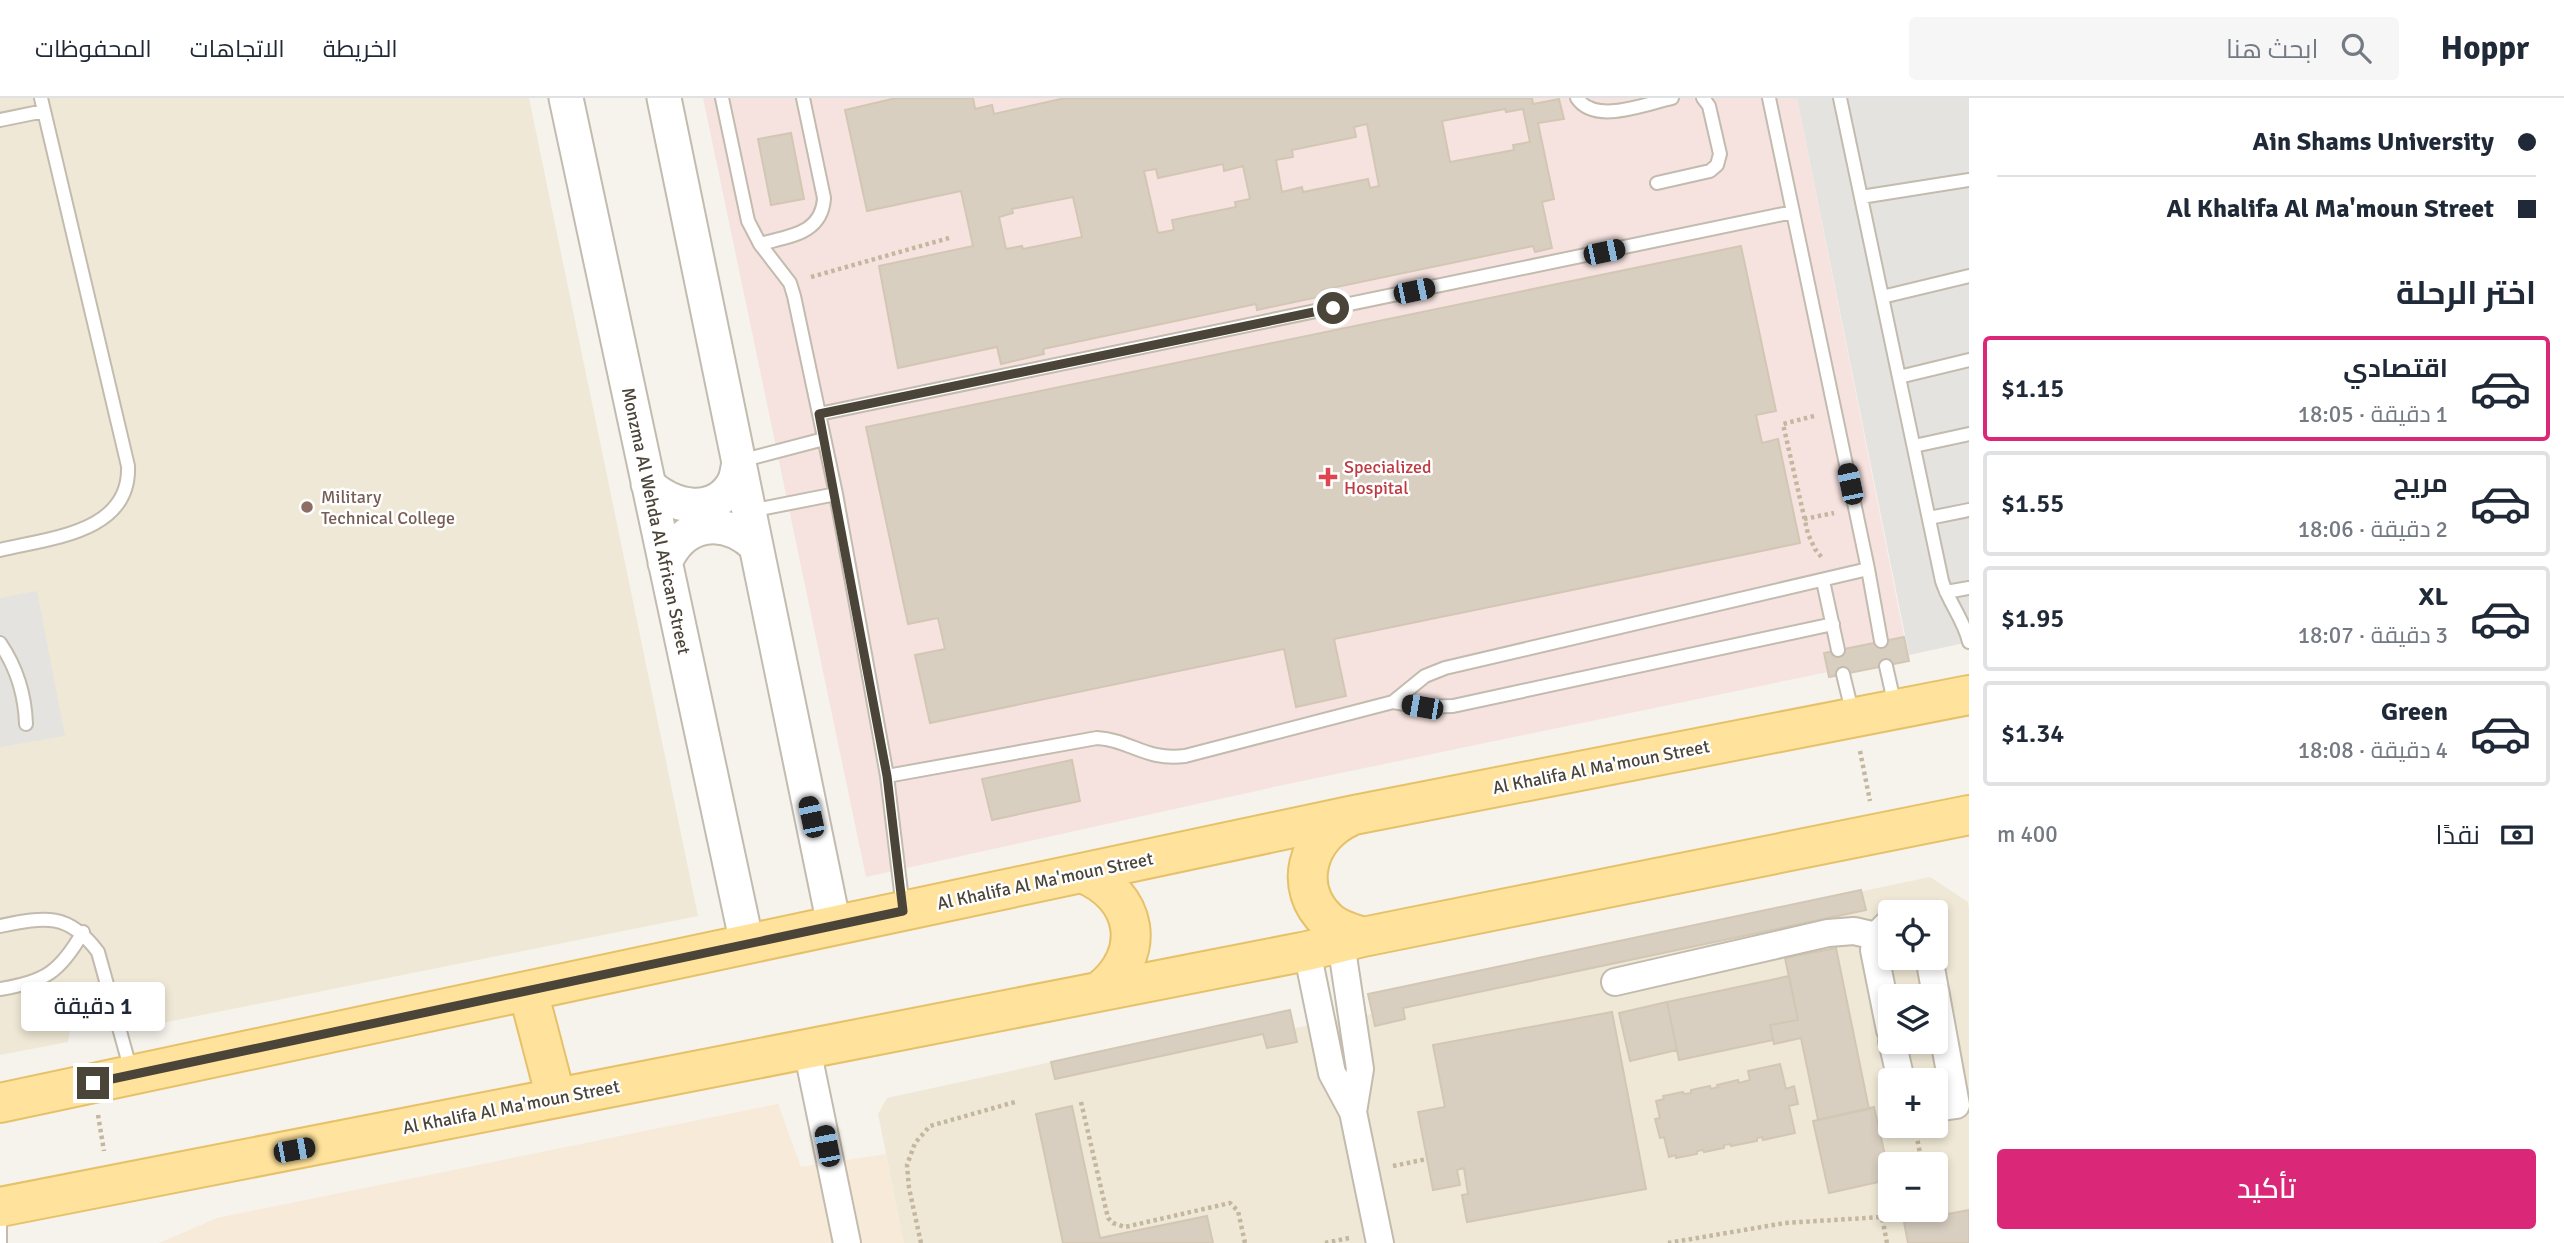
<!DOCTYPE html>
<html lang="ar">
<meta charset="utf-8">
<style>
:root{--surface:#fff;--page:#f6f6f7;--text:#1f2937;--muted:#747a83;--line:#e0e1e3;--accent:#db2777}
body{margin:0;font-family:Signika,Cairo,sans-serif;background:var(--page);color:var(--text);direction:rtl;height:100vh;display:flex;flex-direction:column;font-size:26px;white-space:nowrap}
*{box-sizing:border-box;margin:0}
p{font-size:23px;color:var(--muted)}
.icon{flex:none;width:38px;height:38px;fill:none;stroke:currentColor;stroke-width:2;stroke-linecap:round;stroke-linejoin:round}
.map{position:relative;flex:1;overflow:hidden;direction:ltr}
.panel{display:flex;flex-direction:column;background:var(--surface);width:595px}
.panel>*{flex:none}
.top-card{display:grid;align-content:center;height:154px;padding:0 28px;background:var(--surface)}
.tools{position:absolute;left:1878px;top:802px;display:grid;gap:14px}
.tools a{display:grid;place-items:center;width:70px;height:70px;border-radius:7px;background:var(--surface);box-shadow:0 4px 10px #0003;font-size:35px}
.end{position:absolute;width:32px;height:32px;margin:-16px;border:9px solid #4b4439;background:#fff;box-shadow:0 0 0 4px #fff}
.from{border-radius:50%}
.bubble{position:absolute;height:49px;border-radius:7px;background:var(--surface);box-shadow:0 4px 10px #0003;font-size:23px;font-weight:600;line-height:49px;text-align:center;direction:rtl}
.car{position:absolute;width:21px;height:42px;margin:-21px -10px;border-radius:9px;box-shadow:0 0 5px 2px #0007;background:linear-gradient(#222 24%,#8ab4d8 0 40%,#222 0 76%,#8ab4d8 0 86%,#222 0)}
.top-card b{display:flex;align-items:center;gap:24px;height:66px;font-size:26px}
.top-card b+b{border-top:2px solid var(--line)}
.top-card i{width:18px;height:18px;background:var(--text)}
ul{padding:0;list-style:none}
li{display:flex;align-items:center;gap:21px;height:105px;margin:0 14px 10px;padding:0 14px;border:4px solid var(--line);border-radius:7px}
li div{flex:1}
li b{display:block;font-size:26px}
li em{font-style:normal;font-weight:600}
li.on{border-color:var(--accent)}
li>.icon{width:63px;height:63px;stroke-width:1.5}
h2{padding:0 28px;font-size:32px;line-height:84px}
.pay{display:flex;align-items:center;gap:18px;height:77px;padding:0 28px;font-size:26px}
.pay p{margin-inline-start:auto}
.primary-button{display:flex;gap:14px;margin-top:auto;padding:14px 28px}
.primary-button a{flex:1;height:80px;border-radius:7px;background:var(--accent);color:#fff;font-size:28px;font-weight:600;line-height:80px;text-align:center}
header{display:flex;align-items:center;gap:42px;box-sizing:border-box;height:98px;padding:0 35px;background:var(--surface);border-bottom:2px solid var(--line)}
header strong{font-size:33px}
nav{display:flex;gap:38px;margin-inline-start:auto;font-size:24px}
.search{width:490px;height:63px;background:var(--page);display:flex;align-items:center;gap:18px;box-sizing:border-box;padding:0 24px;border-radius:7px;color:var(--muted);font-size:26px}
main{display:flex;flex:1;min-height:0}
.map>svg:first-child{display:block}
</style>
<header>
<strong>Hoppr</strong>
<div class="search"><svg class="icon" aria-label="search" viewBox="0 0 24 24"><circle cx="10" cy="10" r="6"/><path d="M15 15l6 6"/></svg>ابحث هنا</div>
<nav><a>الخريطة</a><a>الاتجاهات</a><a>المحفوظات</a></nav>
</header>
<main>
<section class="panel">
<div class="top-card">
<b><i class="from"></i>Ain Shams University</b>
<b><i></i>Al Khalifa Al Ma'moun Street</b>
</div>
<h2>اختر الرحلة</h2>
<ul>
<li class="on"><svg class="icon" aria-label="car" viewBox="0 0 24 24"><path d="M5 17H2v-5l4-1 3-4h7l3 4 3 1v5h-3M9 17h6M6 11h13"/><circle cx="7" cy="17" r="2"/><circle cx="17" cy="17" r="2"/></svg><div><b>اقتصادي</b><p>1 دقيقة · 18:05</p></div><em>$1.15</em></li>
<li><svg class="icon" aria-label="car" viewBox="0 0 24 24"><path d="M5 17H2v-5l4-1 3-4h7l3 4 3 1v5h-3M9 17h6M6 11h13"/><circle cx="7" cy="17" r="2"/><circle cx="17" cy="17" r="2"/></svg><div><b>مريح</b><p>2 دقيقة · 18:06</p></div><em>$1.55</em></li>
<li><svg class="icon" aria-label="car" viewBox="0 0 24 24"><path d="M5 17H2v-5l4-1 3-4h7l3 4 3 1v5h-3M9 17h6M6 11h13"/><circle cx="7" cy="17" r="2"/><circle cx="17" cy="17" r="2"/></svg><div><b>XL</b><p>3 دقيقة · 18:07</p></div><em>$1.95</em></li>
<li><svg class="icon" aria-label="car" viewBox="0 0 24 24"><path d="M5 17H2v-5l4-1 3-4h7l3 4 3 1v5h-3M9 17h6M6 11h13"/><circle cx="7" cy="17" r="2"/><circle cx="17" cy="17" r="2"/></svg><div><b>Green</b><p>4 دقيقة · 18:08</p></div><em>$1.34</em></li>
</ul>
<div class="pay"><svg class="icon" aria-label="cash" viewBox="0 0 24 24"><path d="M3 7h18v10H3z"/><circle cx="12" cy="12" r="2"/></svg>نقدًا<p>400 m</p></div>
<div class="primary-button"><a>تأكيد</a></div>
</section>
<div class="map">
<svg width="1969" height="1145" viewBox="0 0 1969 1145">
<rect width="100%" height="100%" fill="#f6f3ec"/>
<path fill="#f7ead8" d="M778,1006l23,63 85,-13 18,89h-745l58,-25z"/>
<path fill="#efe8d6" fill-rule="evenodd" d="M0,0h529l169,818 -546,109 -22,-32 -56,11 -6,38 -68,13z
M1930,779l38,25 1,8v333h-1065l-26,-129 9,-16 403,-88 5,18 77,-14 -4,-20zM1890,814h46v45h-46zM1890,898h46v45h-46zM1890,982h46v45h-46zM1890,1066h46v45h-46z"/>
<path fill="#f6e3e0" d="M703,0h1094l112,563 -80,16 -1,-5 -545,113 -417,92z"/>
<path fill="#e5e3e0" d="M1797,0h172v544l-60,13z
M37,493l28,145 -65,11v-149z"/>
<path fill="#d8cfc1" stroke="#d3c7b4" stroke-width="2" fill-rule="evenodd" d="M896,0h77l2,11 17,-4 2,9 71,-16h467l1,6 26,-5 5,20 -26,4 16,76 -12,3 10,46 -17,4 -2,-6 -211,44 1,6 -66,14 -1,-6 -213,45 1,5 -43,10 -4,-17 -99,21 -19,-102 94,-20 -12,-55 -94,20 -22,-101zM1505,11l1,3 17,-3 7,33 -17,3 1,5 -64,12 -8,-41zM1367,26l12,62 -9,2 -2,-9 -65,13 -1,-5 -20,5 -6,-32 17,-3 -1,-7 64,-13 -2,-10zM1223,66l1,7 19,-5 7,33 -15,3 1,5 -64,13 2,10 -16,3 -14,-62 12,-2 2,9zM1073,99l9,40 -59,12 -1,-3 -16,3 -7,-32 14,-4 -1,-4z
M791,35l13,66 -33,6 -13,-66z
M1741,148l35,165 -20,4 6,28 16,-4 22,104 -466,96 12,57 -50,11 -12,-58 -354,74 -15,-68 30,-6 -7,-31 -30,6 -42,-197z
M1904,539l5,24 -80,16 -5,-24z
M1072,662l8,41 -88,19 -10,-41z
M1861,792l5,20 -463,98 2,11 -30,7 -7,-32z
M1836,850l33,161 -51,11 -17,-82 -27,6 -4,-19 28,-5 -13,-62z
M1789,878l9,44 -28,5 3,15 -94,20 -12,-58z
M1667,904l10,48 -47,11 -11,-48z
M1290,912l7,32 -30,6 -4,-14 -208,45 -4,-17z
M1612,914l34,177 -179,33 -5,-27 6,-1 -4,-26 -7,2 3,15 -27,5 -15,-78 27,-5 -12,-62z
M1780,966l6,25 8,-3 4,18 -9,2 6,27 -32,7 -1,-3 -5,1v3l-26,5 -1,-2 -6,1v3l-20,4 -1,-2 -6,1v3l-21,4v-3l-7,2 -5,-20 -4,1 -5,-19 5,-1 -4,-17 8,-2 -1,-3 20,-4 1,2 7,-1v-3l19,-4 1,3 7,-2 -1,-2 21,-5 1,3 11,-3 -2,-9z
M1072,1008l28,132 107,-22 6,27h-150l-27,-129z
M1874,1009l13,57 -7,1 3,16 -54,12 -16,-72z
M1969,1112v33h-61l-4,-21z"/>
<g fill="none" stroke-linecap="round" stroke-linejoin="round">
<defs>
<path id="service" d="M722,0l26,123 12,23 30,39 4,13 42,198 51,282 16,132
M1577,0c18,27 68,6 95,0
M1769,0l99,471 13,72
M1840,0l102,483c7,22 22,39 27,61
M0,22l44,-9
M1657,85l53,-12 7,-6 3,-11 -11,-48 -6,-8
M1861,99l108,-17
M760,146c29,-8 62,-10 64,-46l-21,-100
M1882,199l87,-21
M1899,279l70,-17
M819,316l974,-202
M1914,348l55,-12
M740,363l84,-22
M750,413l86,-17
M1929,420l40,-8
M0,452c49,-12 131,-17 128,-84l-87,-368
M1823,483l15,69
M1946,494l23,-4
M0,545c17,25 25,51 26,81
M1886,568l9,40
M1843,576l10,41
M1393,604l32,-26 20,-8 423,-99
M887,678l210,-38c34,2 48,23 88,18l208,-54 29,5 31,-1 380,-82
M0,828c45,-9 68,-14 98,26l33,119
M0,891c45,-7 60,-17 83,-57
M0,1127v18"/>
<path id="minor" d="M1890,824l-14,14 -2,14 16,80
M1341,845l19,126 -7,43
M1307,853l25,122 21,39 27,131
M1929,859l27,148 -20,3
M1615,884l213,-49 26,-2 22,5
M1892,943l9,39
M807,951l40,194"/>
<path id="tertiary" d="M566,0l181,846
M664,0l170,827
M648,386c23,24 68,33 86,-2 3,-6 4,-15 5,-21
M665,465c18,-42 59,-47 91,-17"/>
<path id="primary" d="M1349,719c-42,19 -57,71 -21,104 10,9 23,12 35,16
M1082,775c56,22 66,81 18,118
M528,893l28,107
M0,1005l1354,-288 615,-120
M0,1109l1307,-256 56,-14 606,-122"/>
</defs>
<use href="#service" stroke="#c2bbae" stroke-width="16"/>
<use href="#minor" stroke="#c2bbae" stroke-width="30"/>
<use href="#tertiary" stroke="#c2bbae" stroke-width="37"/>
<use href="#primary" stroke="#e6c16a" stroke-width="42"/>
<path stroke="#c4b79f" stroke-width="4.5" stroke-dasharray="3.5 3.5" stroke-linecap="butt" d="M811,179l138,-39
M1814,318l-31,8 25,110 7,15 7,9
M1804,421l30,-6
M1860,653l10,50
M1081,1004l27,116 5,5 12,4 105,-24 8,8 7,32
M98,1017l6,36
M1915,1029l7,37
M1393,1068l34,-7
M921,1145l-12,-55 -2,-23 8,-22 15,-17 85,-24
M1325,1145l24,-5
M1668,1145l117,-20 97,-6
M1887,1145l-5,-26 18,-8"/>
<use href="#service" stroke="#fff" stroke-width="12"/>
<use href="#minor" stroke="#fff" stroke-width="26"/>
<use href="#tertiary" stroke="#fff" stroke-width="33"/>
<use href="#primary" stroke="#ffe39c" stroke-width="38"/>
</g>
<g fill="none" stroke-linecap="round" stroke-linejoin="round">
<path stroke="#4b4439" stroke-width="9" d="M93,985l810,-172 -16,-135 -68,-362 514,-106"/>
</g>
<path fill="#e0444e" stroke="#fff" stroke-width="2.5" d="M1324.5 368.5h7v7h7v7h-7v7h-7v-7h-7v-7h7z"/>
<circle fill="#8d6e63" stroke="#fff" stroke-width="2.5" cx="307" cy="409" r="7"/>
<g text-anchor="middle" dominant-baseline="central" stroke-width="5" stroke-linejoin="round" paint-order="stroke">
<g font-size="18" fill="#be3a42" stroke="#fff" text-anchor="start">
<text x="1344" y="369">Specialized<tspan x="1344" dy="21">Hospital</tspan></text>
</g>
<g font-size="18" fill="#785e54" stroke="#fff" text-anchor="start">
<text x="321" y="399">Military<tspan x="321" dy="21">Technical College</tspan></text>
</g>
<g font-size="18" fill="#4b4439" stroke="#fff">
<text transform="translate(656 423) rotate(78)">Monzma Al Wehda Al African Street</text>
<text transform="translate(1601 669) rotate(-11)">Al Khalifa Al Ma'moun Street</text>
<text transform="translate(1045 783) rotate(-12)">Al Khalifa Al Ma'moun Street</text>
<text transform="translate(511 1009) rotate(-11)">Al Khalifa Al Ma'moun Street</text>
</g>
</g>
</svg>
<div class="tools">
<a><svg class="icon" aria-label="locate" viewBox="0 0 24 24"><circle cx="12" cy="12" r="6"/><path d="M12 2v4M12 18v4M2 12h4M18 12h4"/></svg></a>
<a><svg class="icon" aria-label="layers" viewBox="0 0 24 24"><path d="M12 4l9 5-9 5-9-5zM3 14l9 5 9-5"/></svg></a>
<a>+</a>
<a>−</a>
</div>
<i class="end from" style="left:1333px;top:210px"></i>
<i class="end" style="left:93px;top:985px"></i>
<div class="bubble" style="left:21px;top:884px;width:144px">1 دقيقة</div>
<i class="car" style="left:1604px;top:154px;rotate:78deg"></i>
<i class="car" style="left:1414px;top:193px;rotate:78deg"></i>
<i class="car" style="left:1850px;top:386px;rotate:348deg"></i>
<i class="car" style="left:1422px;top:609px;rotate:280deg"></i>
<i class="car" style="left:811px;top:719px;rotate:348deg"></i>
<i class="car" style="left:827px;top:1048px;rotate:349deg"></i>
<i class="car" style="left:294px;top:1052px;rotate:79deg"></i>
</div>
</main>
